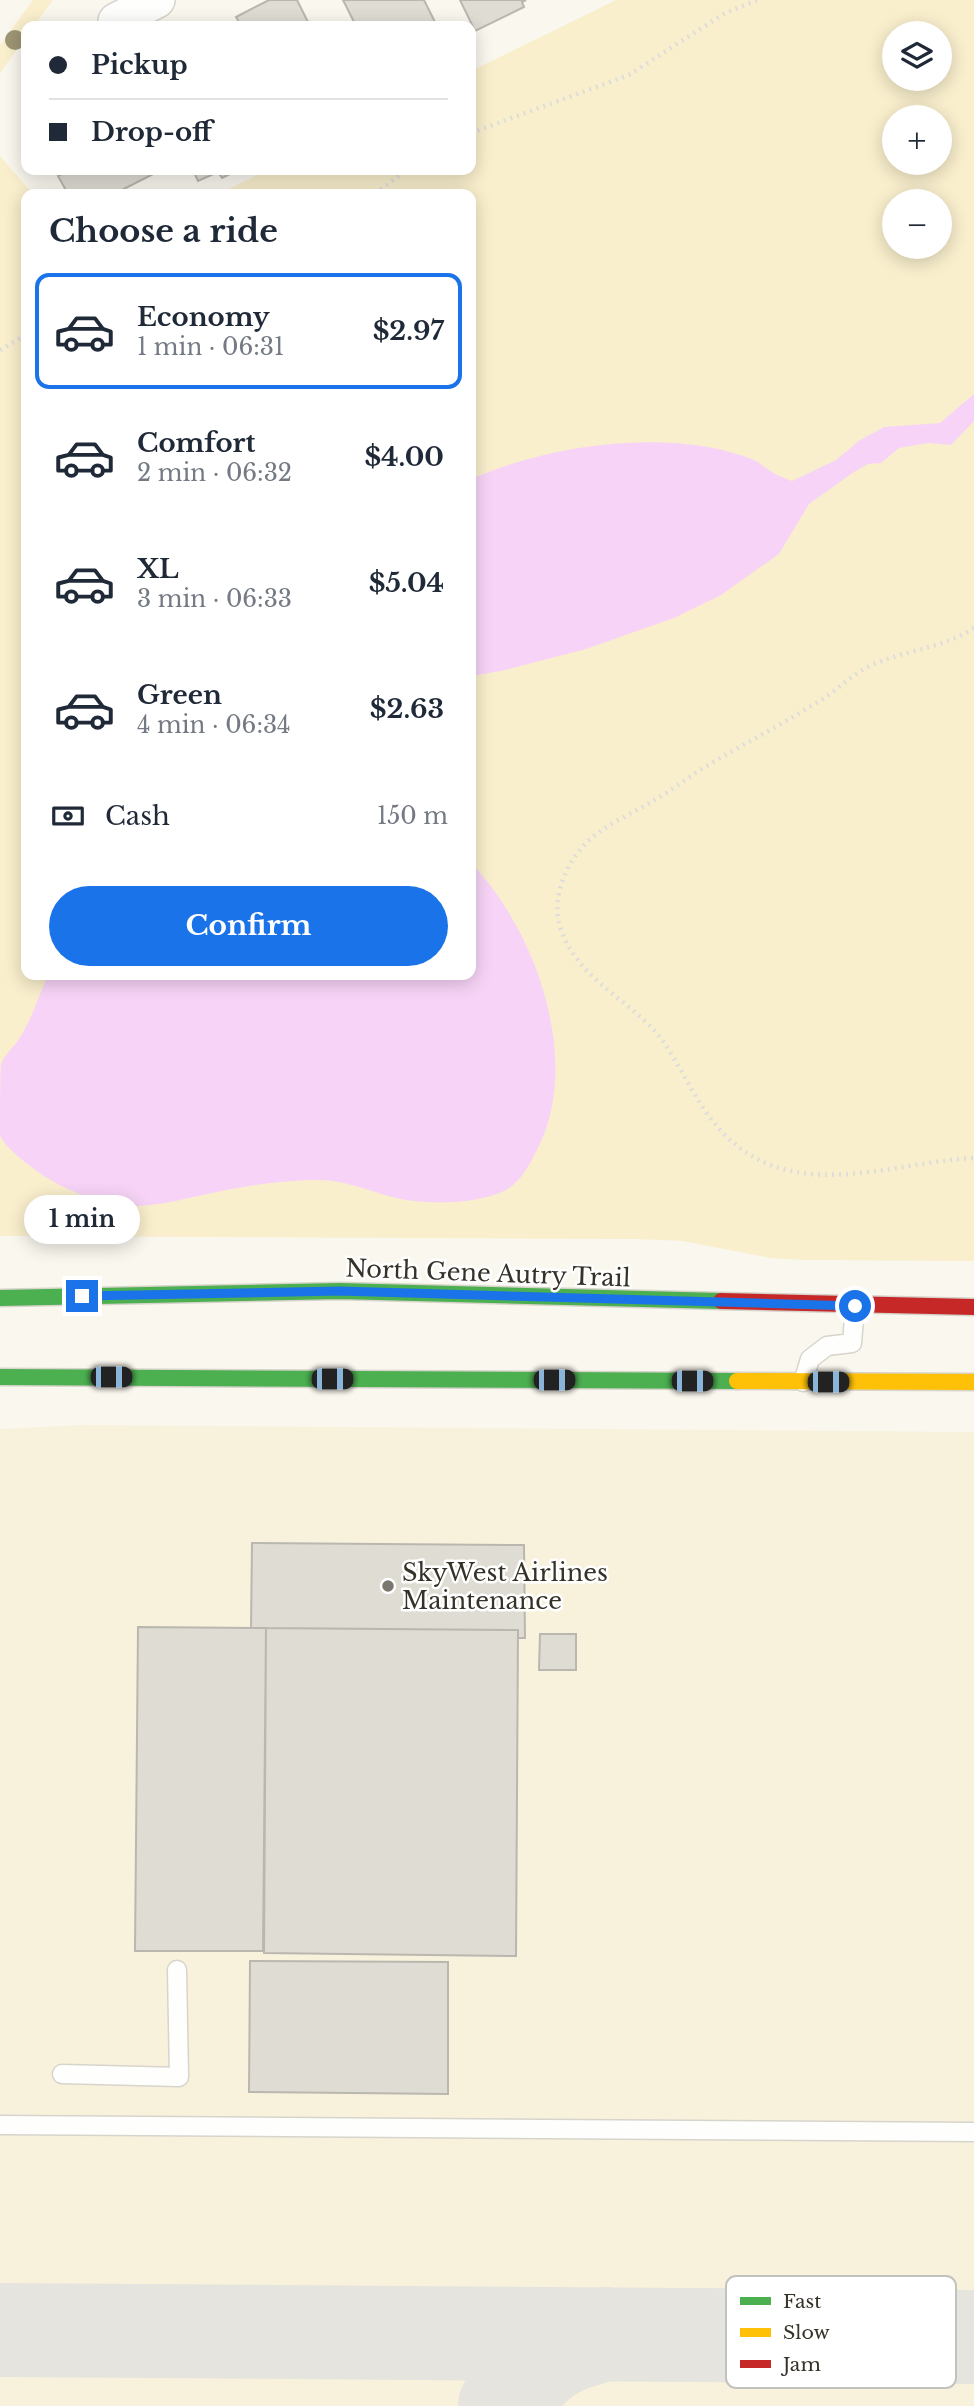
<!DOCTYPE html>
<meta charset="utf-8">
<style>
:root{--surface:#fff;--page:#f6f6f7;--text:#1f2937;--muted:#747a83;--line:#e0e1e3;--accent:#1a73e8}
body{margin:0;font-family:"Libre Baskerville",serif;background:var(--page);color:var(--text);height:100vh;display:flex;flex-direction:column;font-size:26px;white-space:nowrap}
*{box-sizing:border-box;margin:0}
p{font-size:23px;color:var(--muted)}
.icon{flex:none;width:38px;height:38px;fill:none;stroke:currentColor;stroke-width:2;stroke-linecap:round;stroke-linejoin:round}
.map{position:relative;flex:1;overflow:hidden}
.sheet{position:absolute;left:21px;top:189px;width:455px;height:791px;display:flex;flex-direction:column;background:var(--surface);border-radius:14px;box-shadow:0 4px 18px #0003}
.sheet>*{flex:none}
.guide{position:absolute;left:21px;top:21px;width:455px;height:154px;border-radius:14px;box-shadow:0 4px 18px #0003;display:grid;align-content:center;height:154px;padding:0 28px;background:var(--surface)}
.fabs{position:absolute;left:882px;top:21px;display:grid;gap:14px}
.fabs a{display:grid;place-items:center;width:70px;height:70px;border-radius:50%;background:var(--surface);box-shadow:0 4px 18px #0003;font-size:35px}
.end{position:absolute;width:32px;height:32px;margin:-16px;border:9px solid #1a73e8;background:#fff;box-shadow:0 0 0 4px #fff}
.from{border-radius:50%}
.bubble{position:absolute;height:49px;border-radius:24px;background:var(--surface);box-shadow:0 4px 18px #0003;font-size:23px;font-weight:800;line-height:49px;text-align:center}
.car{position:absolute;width:21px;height:42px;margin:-21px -10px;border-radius:9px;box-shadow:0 0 5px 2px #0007;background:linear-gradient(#222 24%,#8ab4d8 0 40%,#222 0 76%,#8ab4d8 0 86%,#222 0)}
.guide b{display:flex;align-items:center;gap:24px;height:66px;font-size:26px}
.guide b+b{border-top:2px solid var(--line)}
.guide i{width:18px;height:18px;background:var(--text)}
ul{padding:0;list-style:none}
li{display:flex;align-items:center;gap:21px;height:116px;margin:0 14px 10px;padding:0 14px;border:4px solid transparent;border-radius:14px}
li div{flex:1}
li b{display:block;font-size:26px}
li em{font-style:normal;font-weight:800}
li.current{border-color:var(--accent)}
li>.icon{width:63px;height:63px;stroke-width:1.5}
h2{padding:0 28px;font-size:32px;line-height:84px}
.pay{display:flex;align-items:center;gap:18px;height:77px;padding:0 28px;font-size:26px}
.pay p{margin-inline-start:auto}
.cta{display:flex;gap:14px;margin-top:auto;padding:14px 28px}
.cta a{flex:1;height:80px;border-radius:42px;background:var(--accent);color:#fff;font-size:28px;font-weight:800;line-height:80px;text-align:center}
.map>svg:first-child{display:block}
</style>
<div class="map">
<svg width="974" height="2406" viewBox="0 0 974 2406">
<rect width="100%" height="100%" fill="#faf7ef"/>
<path fill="#f8f2dc" d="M81,1425l893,7v974h-974v-977z"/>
<path fill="#f9efcd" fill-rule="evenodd" d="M33,0h20l-19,26h-8v11l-26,36v-28z
M616,0h358v1261l-171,-1 -32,-2 -88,-17 -46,-2 -637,-3v-1080l33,38h-7v781h445v-781h-253l50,-24h203v-99zM894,33h46v46h-46zM894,117h46v46h-46zM894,201h46v46h-46z"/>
<path fill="#f7d4f7" d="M974,394v27l-23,24 -23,-2 -29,5 -18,15 -13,1 -14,8 -45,32 -30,50 -58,41 -47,23 -88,31 -85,22 -30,5v-197c74,-32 173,-47 252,-29 10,3 22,6 31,10 7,3 12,9 18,12 6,4 13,6 20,9l44,-21 24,-20 24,-13 56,-4z
M471,863c65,67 112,199 66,287 -8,16 -17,33 -33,41 -30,14 -81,14 -112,6 -23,-6 -48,-17 -73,-17 -37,0 -76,6 -112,14 -24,5 -48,12 -74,12 -36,-2 -76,-18 -104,-41 -9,-7 -25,-19 -29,-30 0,-6 0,-65 1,-70 3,-10 13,-18 18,-26 12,-18 20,-44 29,-64h423z"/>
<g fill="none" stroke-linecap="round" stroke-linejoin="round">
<path stroke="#e5e4de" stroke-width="94" d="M0,2330l974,7
M505,2406c28,-47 50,-60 102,-72"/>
</g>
<path fill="#dedcd3" stroke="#b9b7af" stroke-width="2" d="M269,0h28l13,26h-69l-5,-9z
M343,0h81l13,26h-81z
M460,0h66l-4,2 2,5 -49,24z
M70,170h91l-47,24h-46l-10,-18z
M193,170h45l-16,8 -4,-6 -20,9z
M252,1543l272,2 1,93h-7v-8l-267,-2z
M138,1627l128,1 -3,323h-128z
M266,1628l252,2 -2,326 -252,-3z
M540,1634h36v36h-37z
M250,1961l198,1v132l-199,-2z"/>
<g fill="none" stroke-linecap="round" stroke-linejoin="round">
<defs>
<path id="lane" d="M803,1382l7,-23 17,-13 25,-3 3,-37
M62,2074l117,3 -2,-107
M0,2125l974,7"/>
<path id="street" d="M116,21l41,-21"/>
<path id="fast" d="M0,1298l340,-7 381,10
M0,1377l737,4"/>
<path id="slow" d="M737,1381l237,1"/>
<path id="jam" d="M721,1301l253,6"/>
</defs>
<use href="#lane" stroke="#d7d4cc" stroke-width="21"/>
<use href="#street" stroke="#d7d4cc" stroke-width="38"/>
<use href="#fast" stroke="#d7d4cc" stroke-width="19"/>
<use href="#slow" stroke="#d7d4cc" stroke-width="19"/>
<use href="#jam" stroke="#d7d4cc" stroke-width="19"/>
<path stroke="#deddda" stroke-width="4.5" stroke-dasharray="2 5" stroke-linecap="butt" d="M471,133l158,-58 96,-62 33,-13
M375,194l31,-24
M0,350l26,-15
M974,628c-31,20 -67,22 -100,36 -21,9 -35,25 -53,36 -40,25 -81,46 -121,70 -15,10 -30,21 -45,30 -25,15 -57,27 -75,50 -19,23 -30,57 -17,85 21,50 74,68 102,109 20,30 33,63 58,89 70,73 167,29 251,25"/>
<use href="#lane" stroke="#fefefd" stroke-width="18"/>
<use href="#street" stroke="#fefefd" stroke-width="35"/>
<use href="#fast" stroke="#4caf50" stroke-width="16"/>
<use href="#slow" stroke="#ffc107" stroke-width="16"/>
<use href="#jam" stroke="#c62828" stroke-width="16"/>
</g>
<circle fill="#9d9573" cx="15" cy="40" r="10"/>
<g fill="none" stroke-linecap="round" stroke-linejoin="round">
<path stroke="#1a73e8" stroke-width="9" d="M82,1296l258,-5 515,15"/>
</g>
<circle fill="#7a776e" stroke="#fff" stroke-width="2.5" cx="388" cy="1586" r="7"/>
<g text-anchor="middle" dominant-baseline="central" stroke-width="5" stroke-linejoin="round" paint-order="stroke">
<g font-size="24" fill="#353228" stroke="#fff">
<text transform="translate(488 1273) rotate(2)">North Gene Autry Trail</text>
</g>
<g font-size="24" fill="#353228" stroke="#fff" text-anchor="start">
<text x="402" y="1572">SkyWest Airlines<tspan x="402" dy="28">Maintenance</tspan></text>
</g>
</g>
<rect x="726" y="2276" width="230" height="112" rx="10" fill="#fff" stroke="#c2c2be" stroke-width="2"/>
<rect x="740" y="2297" width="31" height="8" fill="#4caf50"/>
<rect x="740" y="2328" width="31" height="9" fill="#ffc107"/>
<rect x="740" y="2360" width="31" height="8" fill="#c62828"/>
<g font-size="19" fill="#353228">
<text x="783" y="2308">Fast</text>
<text x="783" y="2339">Slow</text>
<text x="783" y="2371">Jam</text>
</g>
</svg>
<div class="fabs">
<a><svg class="icon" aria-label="layers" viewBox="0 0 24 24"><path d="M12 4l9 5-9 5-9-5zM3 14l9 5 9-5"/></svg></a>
<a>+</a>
<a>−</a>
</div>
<i class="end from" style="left:855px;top:1306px"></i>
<i class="end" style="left:82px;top:1296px"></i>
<div class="bubble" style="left:24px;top:1195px;width:116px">1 min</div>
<i class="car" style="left:111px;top:1377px;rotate:90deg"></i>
<i class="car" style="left:332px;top:1379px;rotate:90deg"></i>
<i class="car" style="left:554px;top:1380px;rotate:90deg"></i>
<i class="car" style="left:692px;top:1381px;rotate:90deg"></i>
<i class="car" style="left:828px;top:1382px;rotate:90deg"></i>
<div class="guide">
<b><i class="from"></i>Pickup</b>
<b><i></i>Drop-off</b>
</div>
<section class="sheet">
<h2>Choose a ride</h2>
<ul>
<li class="current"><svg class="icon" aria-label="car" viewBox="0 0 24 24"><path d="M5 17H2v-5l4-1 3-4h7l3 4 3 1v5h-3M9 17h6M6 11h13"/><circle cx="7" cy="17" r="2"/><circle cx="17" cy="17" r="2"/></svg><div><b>Economy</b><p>1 min · 06:31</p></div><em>$2.97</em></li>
<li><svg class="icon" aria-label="car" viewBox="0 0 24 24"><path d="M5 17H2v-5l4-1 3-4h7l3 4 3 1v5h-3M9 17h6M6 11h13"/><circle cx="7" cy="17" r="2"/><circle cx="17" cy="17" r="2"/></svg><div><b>Comfort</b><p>2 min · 06:32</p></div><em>$4.00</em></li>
<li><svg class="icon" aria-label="car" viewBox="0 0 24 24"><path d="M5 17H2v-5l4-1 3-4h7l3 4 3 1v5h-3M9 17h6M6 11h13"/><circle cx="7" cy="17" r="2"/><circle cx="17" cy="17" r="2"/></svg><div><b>XL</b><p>3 min · 06:33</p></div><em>$5.04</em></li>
<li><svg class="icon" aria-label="car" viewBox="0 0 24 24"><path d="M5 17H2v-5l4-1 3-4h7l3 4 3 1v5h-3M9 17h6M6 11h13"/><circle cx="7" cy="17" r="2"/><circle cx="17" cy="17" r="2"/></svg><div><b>Green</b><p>4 min · 06:34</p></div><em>$2.63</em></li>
</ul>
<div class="pay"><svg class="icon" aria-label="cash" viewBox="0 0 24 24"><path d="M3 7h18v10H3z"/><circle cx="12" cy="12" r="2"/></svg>Cash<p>150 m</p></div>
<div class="cta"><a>Confirm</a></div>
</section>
</div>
